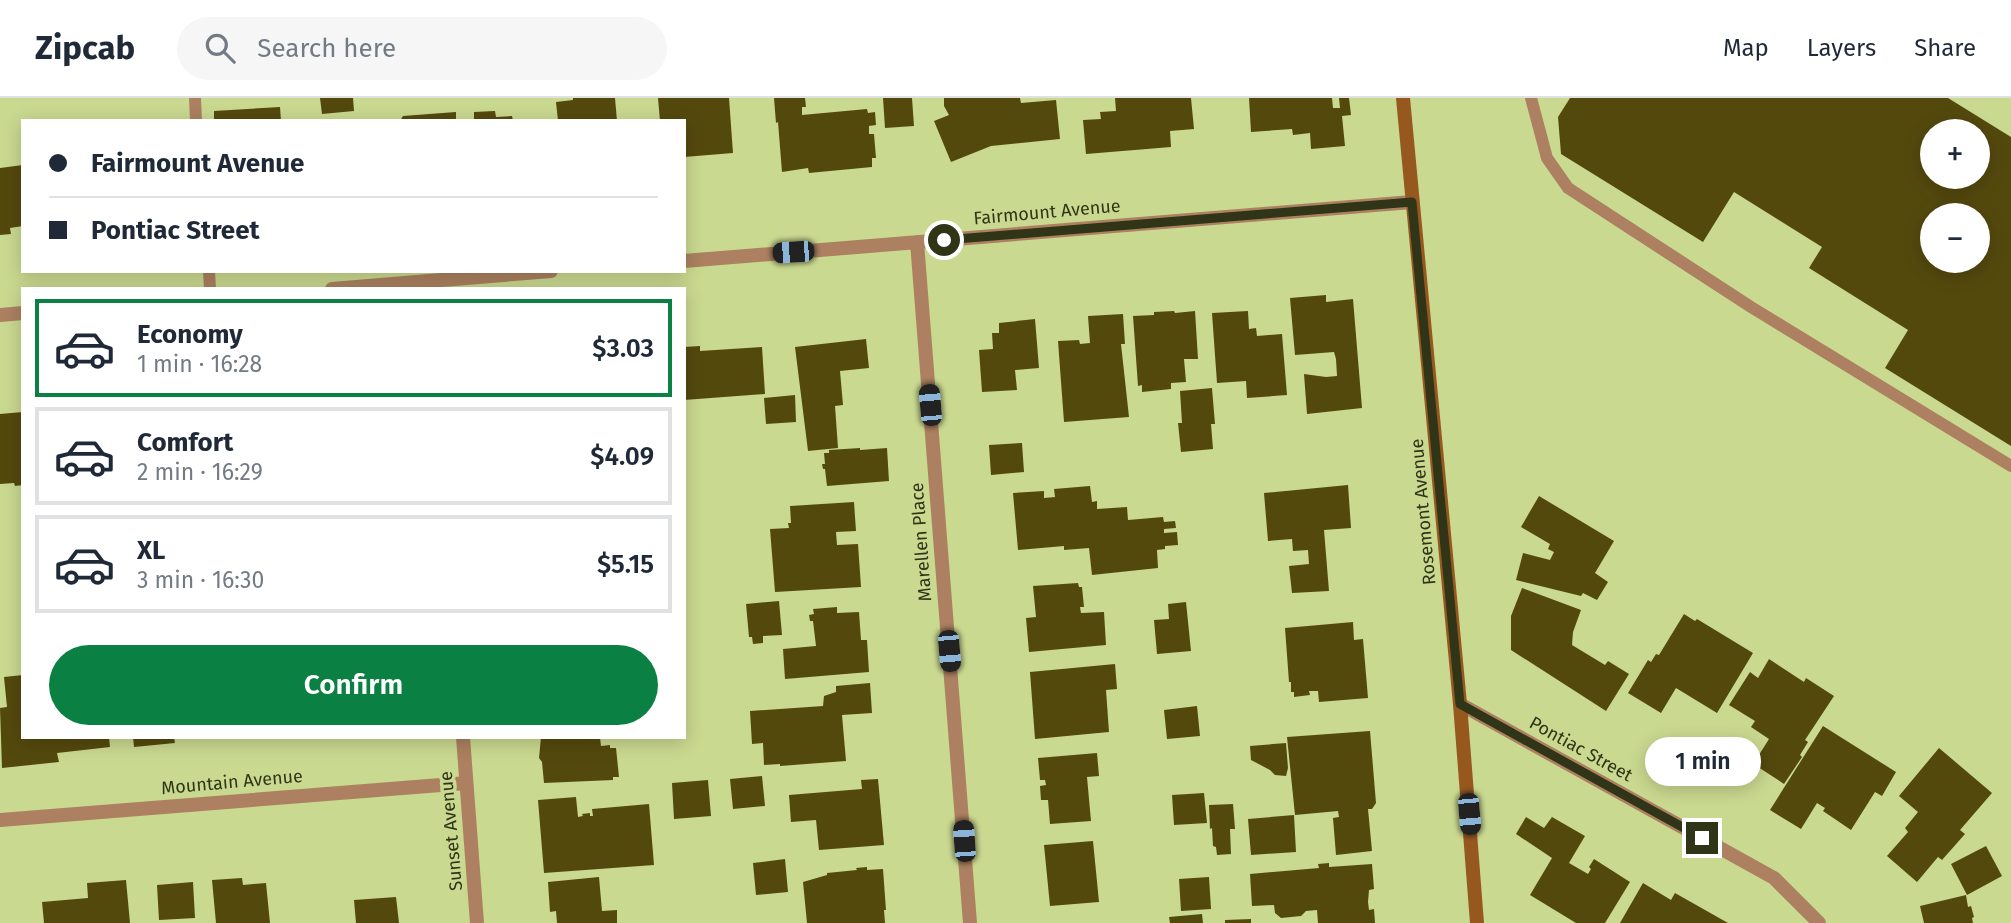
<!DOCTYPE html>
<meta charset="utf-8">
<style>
:root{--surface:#fff;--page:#f6f6f7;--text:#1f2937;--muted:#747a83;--line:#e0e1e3;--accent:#0b8043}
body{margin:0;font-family:"Fira Sans",sans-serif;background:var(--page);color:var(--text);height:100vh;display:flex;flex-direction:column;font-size:26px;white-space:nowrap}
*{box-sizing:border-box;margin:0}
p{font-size:23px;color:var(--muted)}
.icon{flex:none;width:38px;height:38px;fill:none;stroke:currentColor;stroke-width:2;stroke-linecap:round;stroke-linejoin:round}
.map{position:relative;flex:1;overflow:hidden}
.drawer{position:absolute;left:21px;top:189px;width:665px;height:452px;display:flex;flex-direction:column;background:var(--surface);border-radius:0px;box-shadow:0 4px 18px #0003}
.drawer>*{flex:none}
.banner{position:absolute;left:21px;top:21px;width:665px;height:154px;border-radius:0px;box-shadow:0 4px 18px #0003;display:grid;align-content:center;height:154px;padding:0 28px;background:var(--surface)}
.controls{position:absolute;left:1920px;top:21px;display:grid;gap:14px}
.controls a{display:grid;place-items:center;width:70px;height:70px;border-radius:50%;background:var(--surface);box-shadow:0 4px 18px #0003;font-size:35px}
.end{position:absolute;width:32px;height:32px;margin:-16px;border:9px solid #303518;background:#fff;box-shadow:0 0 0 4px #fff}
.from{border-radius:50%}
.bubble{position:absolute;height:49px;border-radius:24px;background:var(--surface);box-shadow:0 4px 18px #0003;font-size:23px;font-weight:600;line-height:49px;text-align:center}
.car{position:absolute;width:21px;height:42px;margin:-21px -10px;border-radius:9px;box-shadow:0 0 5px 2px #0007;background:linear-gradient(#222 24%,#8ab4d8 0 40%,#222 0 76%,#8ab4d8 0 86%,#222 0)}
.banner b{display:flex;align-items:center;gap:24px;height:66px;font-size:26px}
.banner b+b{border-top:2px solid var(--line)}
.banner i{width:18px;height:18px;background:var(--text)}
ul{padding:12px 0 0;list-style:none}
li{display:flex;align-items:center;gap:21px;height:98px;margin:0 14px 10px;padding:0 14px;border:4px solid var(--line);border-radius:0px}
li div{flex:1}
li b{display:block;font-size:26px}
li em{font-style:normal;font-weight:600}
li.current{border-color:var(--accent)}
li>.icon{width:63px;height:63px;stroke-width:1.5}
.button{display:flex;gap:14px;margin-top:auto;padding:14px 28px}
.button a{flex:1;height:80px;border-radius:42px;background:var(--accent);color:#fff;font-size:28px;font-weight:600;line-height:80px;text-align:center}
header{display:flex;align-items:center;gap:42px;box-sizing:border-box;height:98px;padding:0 35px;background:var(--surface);border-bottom:2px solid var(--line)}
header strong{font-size:33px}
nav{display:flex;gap:38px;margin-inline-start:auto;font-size:24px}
.search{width:490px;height:63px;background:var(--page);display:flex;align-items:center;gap:18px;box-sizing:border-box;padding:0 24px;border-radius:38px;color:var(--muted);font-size:26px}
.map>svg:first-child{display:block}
</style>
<header>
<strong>Zipcab</strong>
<div class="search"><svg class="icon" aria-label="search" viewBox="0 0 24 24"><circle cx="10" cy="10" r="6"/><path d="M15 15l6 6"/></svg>Search here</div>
<nav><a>Map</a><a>Layers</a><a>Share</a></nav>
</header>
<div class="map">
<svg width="2011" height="825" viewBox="0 0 2011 825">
<rect width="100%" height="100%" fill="#cad990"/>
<path fill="#54490d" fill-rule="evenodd" d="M320,0h33l1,13 -32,3z
M573,0h42l2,23h-59l-2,-19 17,-2z
M658,0h71l4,55 -49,4v-36h-24z
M774,0h31l1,9h-4v8l65,-6 1,4 7,-1 1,13 -7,1v8h5l2,24h-4v9l-63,6 -1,-5 -26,4 -4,-50 -2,1z
M883,0h29l2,28 -29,2z
M944,0h76l1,5 35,-3 4,39 -69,7 -40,16 -17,-41 15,-6 -5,-9z
M1115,0h76l3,31 -24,2 1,16 -85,7 -3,-34 18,-1 -1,-7 16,-1z
M1249,0h83l1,10h7l-1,-10h10l2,17 -9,1 3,30 -34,3 -1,-16 -17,2 -1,-6 -41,3z
M1570,0h378l63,39v309l-126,-78 23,-38 -99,-62 13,-21 -88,-55 -31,50 -142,-88 -3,-37zM1932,33h46v46h-46zM1932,117h46v46h-46z
M280,9l1,14h-67v-10z
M495,13l1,6 16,-1 1,5h-39v-9z
M456,14v9h-56l3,-5z
M23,67v61l-13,2 1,6 -11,1v-67z
M1326,197v7l27,-3 9,109 -55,6 -3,-40 22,3 11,-1 -1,-17 -2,-7 -39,3 -5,-57z
M1174,213l1,2 20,-2 3,48h-14l2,23 -15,1v6l-29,3v-7l-4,1 -5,-70 21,-1v-3z
M1248,213l1,18 7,-1 1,8 25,-2 5,61 -40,3 -1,-17 -29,2 -5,-70z
M1123,216l2,30h-4l8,73 -65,5 -6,-81 21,-1 1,4 10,-1 -2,-27z
M1035,221l4,49 -24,2 2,20 -35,2 -3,-42 14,-1 -1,-16h7v-10z
M866,241l3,29 -29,3 3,34 -8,1 3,42 -30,3 -13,-104z
M700,248v5l62,-4 3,47 -81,6v-53z
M1212,290l3,36h-4l2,25 -32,3 -3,-29h4l-2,-32z
M795,297l1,27 -30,2 -2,-26z
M23,314v73l-8,1 -1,-3 -14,1v-70z
M1022,345l2,29 -33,3 -2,-30z
M860,350v2l27,-2 2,33 -62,5 -2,-17h-2l-1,-5h3l-1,-11h5v-3z
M1348,387l3,43 -27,2 5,61 -37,2 -3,-27 20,-2 -1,-14 -15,1 -1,-12 -24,2 -4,-48z
M1090,388l2,16 5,-1v8l30,-2 1,13 35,-3 1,5 11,-1 1,7 -12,1v4l13,-1 1,13 -13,1v3l-8,1 1,18 -66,7 -3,-27 -25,2v-4l-46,4 -5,-57 31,-2v7l11,-1 -1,-8z
M1539,398l75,45 -19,32 13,9 -11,18 -14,-7 -2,3 -65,-16 7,-27 27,7 4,-8 -6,-3 2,-5 -29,-17z
M854,404l2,29 -20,1 1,13 21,-1 3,43 -86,5 -5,-63 19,-1 -1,-5h3l-1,-17z
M1078,485l1,4h3l2,20h-4l1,6 23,-1 2,33 -77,7 -3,-34 10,-1 -3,-31z
M1522,490l59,22 -8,22 -1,13 33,20 3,-4 21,13 -23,37 -95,-61v-34z
M779,503l3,34 -19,1v7l-10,1 -1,-7h-3l-3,-33z
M1186,504l5,49 -34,3 -3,-34 15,-1 -1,-15z
M837,509v6l22,-1 2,28h6l2,32 -84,7 -2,-30 33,-3 -3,-25h-3l-1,-6 5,-1 -1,-5z
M1684,516l11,7 2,-2 56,34 -36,60 -41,-25 -15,25 -33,-20 20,-33 3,2 5,-8 3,1z
M1353,524l1,18 9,-1 5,59 -49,4 -1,-11h-9l1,4 -16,2v-5h-3v-10h-2l-4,-54z
M1769,561l35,23 2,-4 28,18 -29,44 3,2 -8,13 2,2 -18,27 -35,-23 4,-5 4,2 12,-19 -18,-12 4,-6 -26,-16 21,-33 8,6z
M1115,566l2,25 -11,1 3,42 -74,7 -5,-67z
M23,577v62h86l1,10 -53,6 2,9 -57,6 -2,-60 7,-1 -3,-30z
M870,585l2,30 -30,2 4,46 -66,5v-2l-16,1 -1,-22 -11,1 -2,-33 73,-5 1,-10 12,-4v-6z
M1197,608l3,30 -33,3 -3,-29z
M1823,628l73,46 -14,24 -7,-4 -24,38 -28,-19 2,-3 -8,-5 -16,26 -31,-19z
M1370,633l6,72 -4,6h-4l4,42 -36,4 -3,-37 6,-1 -1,-6 -43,4 -8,-78z
M133,639h41l1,6 -41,4z
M541,639h59l1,9 9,-1v3h6l3,29h-6v3l-69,3 -2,-21 -3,-4z
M1286,645l2,25 -2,8 -11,-1 -5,-5 -19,-10 -1,-14z
M1939,650l53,45 -32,37 5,4 -23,26 -4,-3 -21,25 -30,-26 21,-24 -3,-4 13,-16 -19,-16z
M1097,655l2,23 -12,1 4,44 -41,3 -2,-24h-7l-1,-14 6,-1 -1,-5h-5l-2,-22z
M762,678l3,30 -32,3 -3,-30z
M878,681l6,66 -65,5 -3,-30 -25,2 -2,-27 73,-6 -1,-9z
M708,682l3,36 -37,3 -2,-36z
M1204,695l3,30 -33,2 -2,-30z
M576,699l2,20 5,-1 -1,-2 8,-1v3h3l-1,-7 57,-5 5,61 -110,8 -6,-73z
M1233,706l2,25h-5l1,25 -14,1 -1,-8 -3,-1 -1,-18 -2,1 -1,-24z
M1294,717l2,37 -45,3 -3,-36z
M1526,719l18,11 8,-11 33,19 -16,27 19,11 3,-5 -2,-2 5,-8 36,23 -25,41h-29l-46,-28 22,-37 -36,-24z
M1093,743l6,61 -49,4 -6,-61z
M1986,748l16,30 -35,19 -16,-31z
M785,761l3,33 -32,3 -3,-32z
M1329,765v4l43,-3 2,25 -5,1 -1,12 1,8 5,-1 1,14h-57l-1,-13 -11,1 -5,5 -20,2 -6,-5 -1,-8 -22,1 -2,-32 69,-6 -1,-4z
M867,769v3l16,-1 3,41h-2l1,13h-78l-4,-41 24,-7v-2l30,-3 -1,-2z
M599,779l3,34 15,-1v13h-60l-1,-12 -6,1 -2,-30z
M1209,779l2,32 -30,2 -2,-32z
M242,780l1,7 23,-2 4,40h-54l-4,-43z
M126,782l4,43h-86l-2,-21 46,-4 -1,-15z
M193,784l2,36 -36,2 -2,-35z
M1643,785l28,17 4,-7 53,30h-108z
M1966,797l2,12 3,-1 3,11 -2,1 1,5h-49l-4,-17z
M396,799l3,26h-43l-2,-23z
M1202,816l1,9h-33l-1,-6z
M1251,821v4h-26v-3z"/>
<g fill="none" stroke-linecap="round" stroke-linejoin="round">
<path stroke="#ac8060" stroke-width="12" d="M195,0l1,23
M1531,0l16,60 21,30 183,119 260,159
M209,173l1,18"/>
<path stroke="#ac8060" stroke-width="14" d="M917,144l53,681
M684,163l728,-59
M332,191l219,-18
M0,217l23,-2
M1460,606l314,174 45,45
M463,639l14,186
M0,722l466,-37"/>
<path stroke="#975820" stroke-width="14" d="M1403,0l57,606 17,219"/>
</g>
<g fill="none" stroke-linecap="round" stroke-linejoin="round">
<path stroke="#303518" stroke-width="9" d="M944,142l468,-38 48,502 242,134"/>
</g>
<g text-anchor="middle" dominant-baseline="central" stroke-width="7" stroke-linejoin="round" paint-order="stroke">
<g font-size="18" fill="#303518" stroke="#cad990">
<text transform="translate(1047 114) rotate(-5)">Fairmount Avenue</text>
<text transform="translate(1423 414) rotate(-95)">Rosemont Avenue</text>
<text transform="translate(921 444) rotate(-94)">Marellen Place</text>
<text transform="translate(1581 651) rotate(29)">Pontiac Street</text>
<text transform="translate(232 684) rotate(-5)">Mountain Avenue</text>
<text transform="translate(451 733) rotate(-95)">Sunset Avenue</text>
</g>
</g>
</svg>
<div class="controls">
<a>+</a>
<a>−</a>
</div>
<i class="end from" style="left:944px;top:142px"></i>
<i class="end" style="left:1702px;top:740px"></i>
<div class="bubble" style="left:1645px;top:639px;width:116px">1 min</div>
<i class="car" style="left:793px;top:154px;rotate:266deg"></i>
<i class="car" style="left:930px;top:307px;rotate:355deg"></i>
<i class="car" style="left:949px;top:553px;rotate:175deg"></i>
<i class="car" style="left:1469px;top:716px;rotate:175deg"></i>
<i class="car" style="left:964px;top:743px;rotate:356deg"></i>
<div class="banner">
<b><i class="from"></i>Fairmount Avenue</b>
<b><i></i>Pontiac Street</b>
</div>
<section class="drawer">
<ul>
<li class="current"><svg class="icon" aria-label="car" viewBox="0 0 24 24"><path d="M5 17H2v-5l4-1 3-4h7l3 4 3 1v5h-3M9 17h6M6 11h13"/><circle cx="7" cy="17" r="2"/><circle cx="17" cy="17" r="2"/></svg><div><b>Economy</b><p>1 min · 16:28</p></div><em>$3.03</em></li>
<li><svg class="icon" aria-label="car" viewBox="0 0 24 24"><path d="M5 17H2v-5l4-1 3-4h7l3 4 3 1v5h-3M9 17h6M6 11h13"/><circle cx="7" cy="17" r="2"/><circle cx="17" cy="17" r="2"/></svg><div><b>Comfort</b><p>2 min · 16:29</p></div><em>$4.09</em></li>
<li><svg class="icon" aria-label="car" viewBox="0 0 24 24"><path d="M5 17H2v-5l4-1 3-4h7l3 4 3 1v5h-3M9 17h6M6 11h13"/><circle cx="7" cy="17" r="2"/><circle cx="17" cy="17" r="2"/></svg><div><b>XL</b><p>3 min · 16:30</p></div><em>$5.15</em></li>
</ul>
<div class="button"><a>Confirm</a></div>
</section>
</div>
